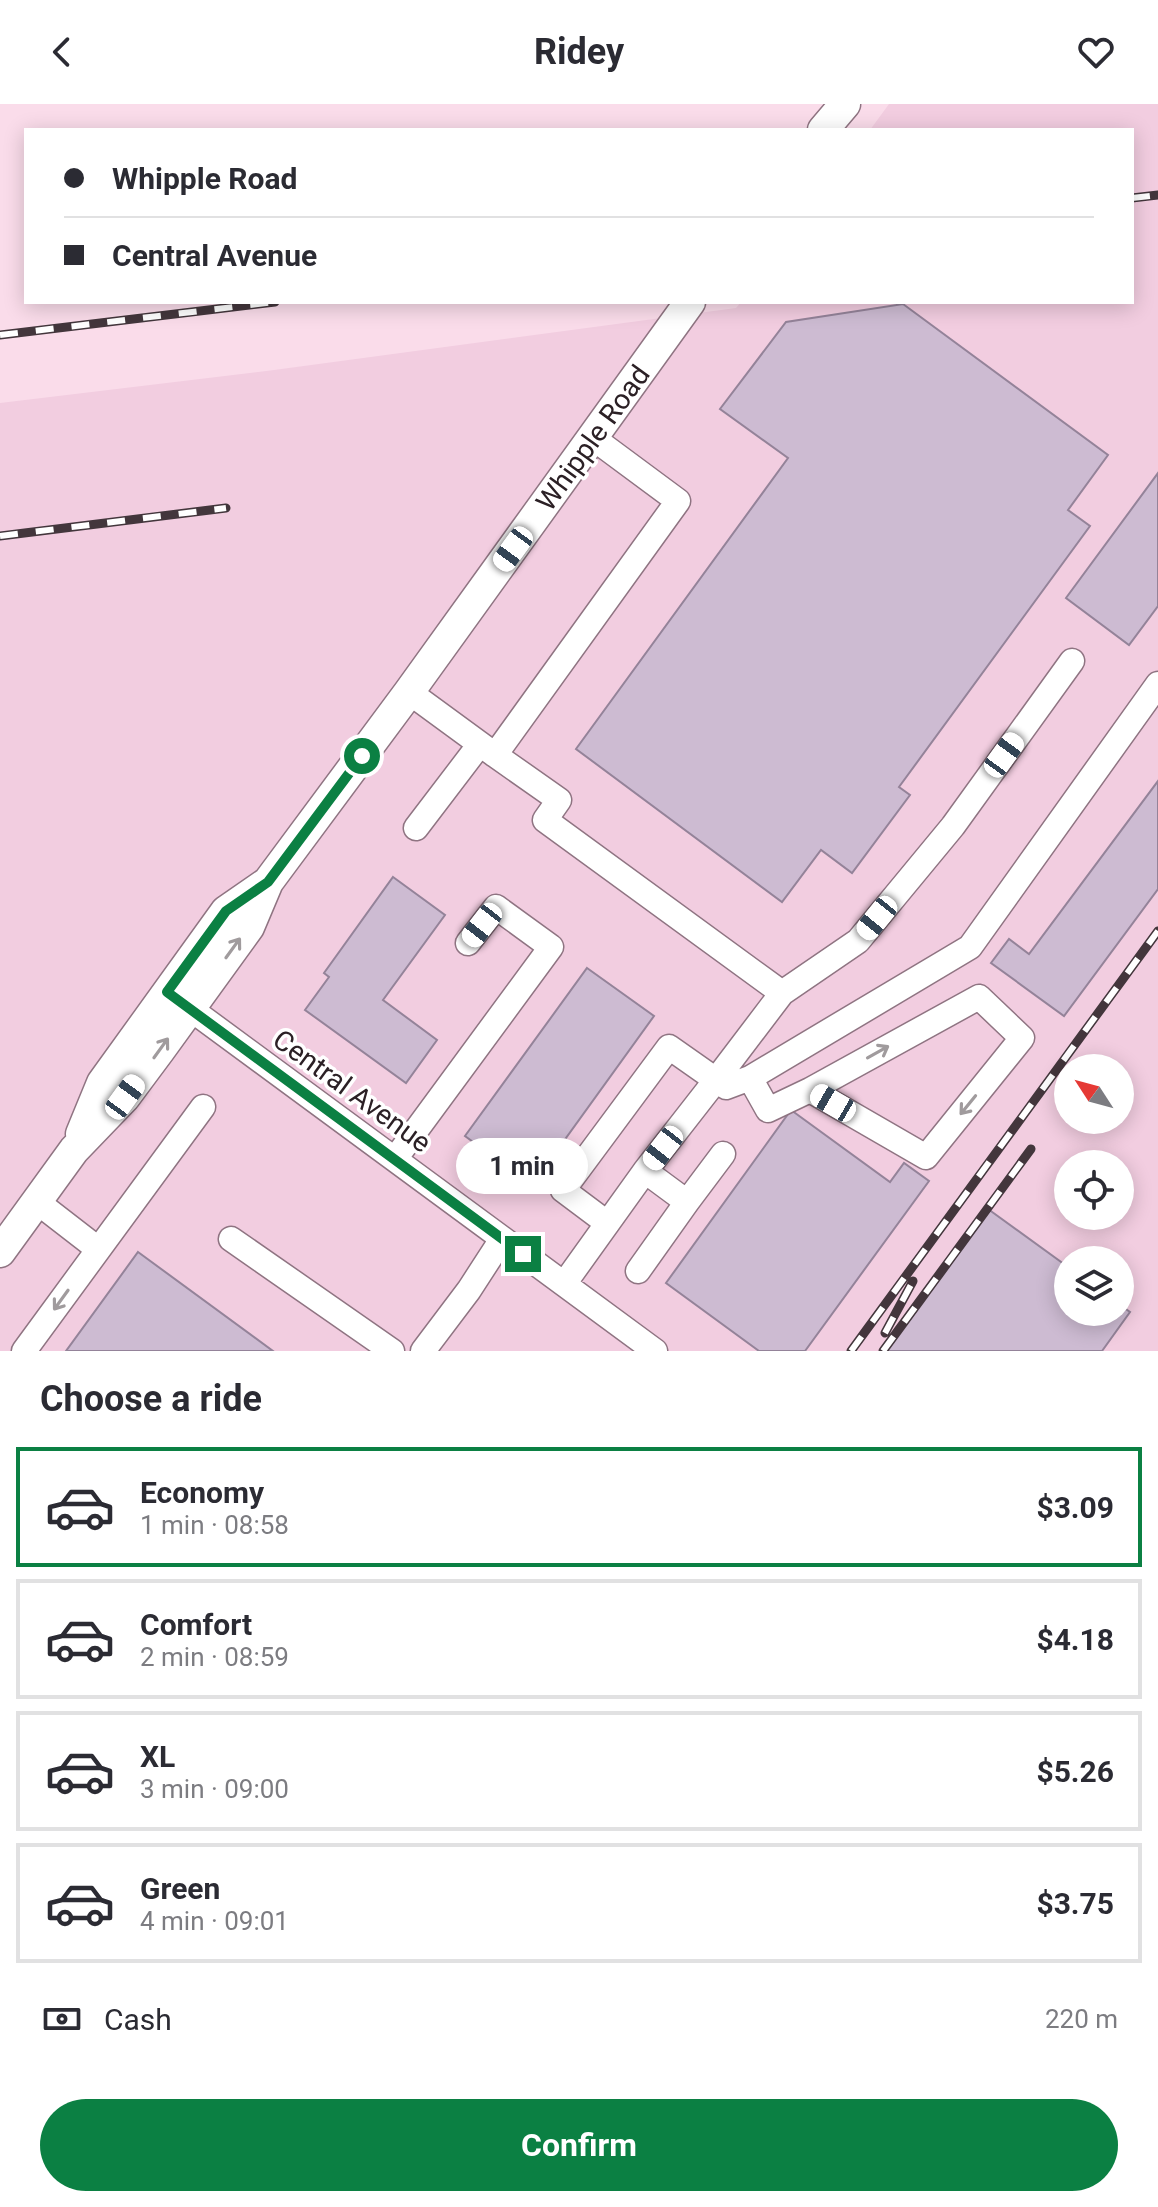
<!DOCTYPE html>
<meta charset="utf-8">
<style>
:root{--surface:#fff;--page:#f7f7f7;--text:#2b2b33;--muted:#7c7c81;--line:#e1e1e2;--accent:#0b8043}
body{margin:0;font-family:Roboto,sans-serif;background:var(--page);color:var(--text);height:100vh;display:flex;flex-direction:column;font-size:30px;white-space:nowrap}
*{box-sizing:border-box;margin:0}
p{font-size:26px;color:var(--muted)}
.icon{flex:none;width:44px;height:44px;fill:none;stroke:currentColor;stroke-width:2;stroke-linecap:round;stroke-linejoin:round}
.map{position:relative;height:1247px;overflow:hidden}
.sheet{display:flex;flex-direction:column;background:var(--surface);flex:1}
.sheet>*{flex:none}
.banner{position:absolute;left:24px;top:24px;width:1110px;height:176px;border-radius:0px;box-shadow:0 4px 20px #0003;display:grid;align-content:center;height:176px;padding:0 40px;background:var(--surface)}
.needle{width:52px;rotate:306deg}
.tools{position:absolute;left:1054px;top:950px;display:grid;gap:16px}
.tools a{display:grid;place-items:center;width:80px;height:80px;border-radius:50%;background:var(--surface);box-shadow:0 4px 20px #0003;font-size:40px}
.end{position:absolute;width:36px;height:36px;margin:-18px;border:10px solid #0b8043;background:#fff;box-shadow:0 0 0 4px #fff}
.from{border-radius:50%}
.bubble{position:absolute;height:56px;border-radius:28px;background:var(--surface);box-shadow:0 4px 20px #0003;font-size:26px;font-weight:700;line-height:56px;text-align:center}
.car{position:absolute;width:24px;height:48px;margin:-24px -12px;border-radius:10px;box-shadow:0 0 6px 2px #0007;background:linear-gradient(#fff 24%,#345 0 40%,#fff 0 76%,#345 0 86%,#fff 0)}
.banner b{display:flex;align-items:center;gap:28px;height:76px;font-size:30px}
.banner b+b{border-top:2px solid var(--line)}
.banner i{width:20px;height:20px;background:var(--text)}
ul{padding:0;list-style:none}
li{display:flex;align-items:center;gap:24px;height:120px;margin:0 16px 12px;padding:0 24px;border:4px solid var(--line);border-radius:0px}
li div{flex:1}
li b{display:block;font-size:30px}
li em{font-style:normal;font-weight:700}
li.current{border-color:var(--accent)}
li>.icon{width:72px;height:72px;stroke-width:1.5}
h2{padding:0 40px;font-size:36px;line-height:96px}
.pay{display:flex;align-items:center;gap:20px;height:88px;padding:0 40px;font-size:30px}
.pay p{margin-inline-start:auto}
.action{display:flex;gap:16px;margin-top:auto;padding:16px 40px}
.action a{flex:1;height:92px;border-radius:48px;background:var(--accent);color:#fff;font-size:32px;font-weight:700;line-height:92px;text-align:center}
header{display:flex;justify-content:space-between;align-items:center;height:104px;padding:0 40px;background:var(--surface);font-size:36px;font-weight:700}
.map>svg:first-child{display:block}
</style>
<header><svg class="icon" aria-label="back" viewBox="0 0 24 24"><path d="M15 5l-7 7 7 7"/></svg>Ridey<svg class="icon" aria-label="heart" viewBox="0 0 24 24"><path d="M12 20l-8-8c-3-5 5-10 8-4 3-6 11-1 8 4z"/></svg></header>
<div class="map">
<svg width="1158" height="1247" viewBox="0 0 1158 1247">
<rect width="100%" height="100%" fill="#fadcea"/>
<path fill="#f2cde0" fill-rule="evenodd" d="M889,0h269v1247h-1158v-948l274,-33 462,-62 5,-6h391v-172h-262zM1068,964h52v52h-52zM1068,1060h52v52h-52zM1068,1156h52v52h-52z"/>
<path fill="#cdbbd2" stroke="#948399" stroke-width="2" d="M903,200l205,151 -40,55 22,16 -191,261 11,8 -58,78 -31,-23 -39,52 -206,-153 212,-291 -68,-49 66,-87z
M1158,369v133l-29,39 -63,-47z
M1158,677v108l-94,127 -73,-53 18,-24 20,15z
M393,773l52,38 -62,85 54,40 -31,43 -101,-73 24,-33 -5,-4z
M587,864l67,48 -122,169 -67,-49z
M791,1006l99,72 14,-19 25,18 -124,170h-46l-93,-68z
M988,1105l80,58v45h52v-7l10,7 -28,39h-218z
M138,1148l135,99h-207z"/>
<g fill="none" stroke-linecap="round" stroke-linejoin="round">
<defs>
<path id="minor" d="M409,588l71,52 -64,84
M480,640l15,11 183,-254 -85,-63
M495,651l64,45 -14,20 237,173
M177,895l478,352
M750,974l220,-131 188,-263
M810,986l116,67 96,-119 -43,-41 -169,93 -42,20 -18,-32 -24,9 -10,-7 66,-87 76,-52 95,-115 119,-165
M395,1055l156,-212 -55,-40 -28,36
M645,1067l42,31 36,-48
M36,1097l62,48
M231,1135l161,112
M638,1167l49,-69
M564,1180l81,-113 71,-91 -47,-33 -106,143 44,33
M24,1247l179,-244
M423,1247l46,-61 33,-51"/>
<path id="major" d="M823,26l22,-26
M81,1030l21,-51 124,-172 42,-29
M0,1148l74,-102 51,-53 35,-47 89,-123 19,-45 141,-190 281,-390"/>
</defs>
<use href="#minor" stroke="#8f7482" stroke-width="27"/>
<use href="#major" stroke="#8f7482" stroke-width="33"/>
<use href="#minor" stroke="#fff" stroke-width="24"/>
<use href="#major" stroke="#fff" stroke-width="30"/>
<defs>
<path id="rail" d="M1132,94l26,-3
M0,231l275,-33
M0,432l226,-28
M885,1229l28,-52
M851,1247l307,-420
M883,1247l148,-202"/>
</defs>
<use href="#rail" stroke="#43363c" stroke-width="9"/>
<use href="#rail" stroke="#fff" stroke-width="6" stroke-dasharray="18" stroke-linecap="butt"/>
</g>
<defs><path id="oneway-shaft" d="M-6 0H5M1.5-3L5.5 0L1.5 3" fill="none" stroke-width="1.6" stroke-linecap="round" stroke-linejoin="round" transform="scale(2)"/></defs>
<g stroke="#a09b9d">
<use href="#oneway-shaft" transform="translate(233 844) rotate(-54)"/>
<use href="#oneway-shaft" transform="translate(161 944) rotate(-54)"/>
<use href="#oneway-shaft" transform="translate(878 948) rotate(-29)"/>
<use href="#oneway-shaft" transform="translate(968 1001) rotate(129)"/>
<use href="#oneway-shaft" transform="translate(61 1196) rotate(126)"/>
</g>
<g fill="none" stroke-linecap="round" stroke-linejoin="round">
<path stroke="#0b8043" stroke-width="10" d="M362,652l-94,126 -42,29 -59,81 356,262"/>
</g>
<g text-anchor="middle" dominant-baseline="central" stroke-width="7" stroke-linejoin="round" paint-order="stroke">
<g font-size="28" fill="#2b2025" stroke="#fff">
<text transform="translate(593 334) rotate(-54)">Whipple Road</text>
<text transform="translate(352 987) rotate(36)">Central Avenue</text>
</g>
</g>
</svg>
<div class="tools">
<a><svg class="needle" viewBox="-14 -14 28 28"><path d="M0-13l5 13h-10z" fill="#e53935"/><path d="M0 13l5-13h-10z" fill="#7c7c81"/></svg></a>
<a><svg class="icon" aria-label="locate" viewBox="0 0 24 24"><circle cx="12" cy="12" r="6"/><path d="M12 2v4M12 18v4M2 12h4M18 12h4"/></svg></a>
<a><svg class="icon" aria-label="layers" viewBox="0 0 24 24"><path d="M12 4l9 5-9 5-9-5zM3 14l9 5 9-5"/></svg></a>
</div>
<i class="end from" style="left:362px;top:652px"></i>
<i class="end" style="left:523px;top:1150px"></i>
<div class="bubble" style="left:456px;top:1034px;width:132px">1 min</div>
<i class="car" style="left:513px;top:445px;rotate:216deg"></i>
<i class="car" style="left:1004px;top:651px;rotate:36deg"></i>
<i class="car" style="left:877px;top:814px;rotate:219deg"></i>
<i class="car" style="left:482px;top:821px;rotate:218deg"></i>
<i class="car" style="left:125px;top:993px;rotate:36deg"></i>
<i class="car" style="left:833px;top:999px;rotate:300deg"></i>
<i class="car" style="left:663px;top:1044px;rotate:218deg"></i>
<div class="banner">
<b><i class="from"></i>Whipple Road</b>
<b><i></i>Central Avenue</b>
</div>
</div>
<section class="sheet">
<h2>Choose a ride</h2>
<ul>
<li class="current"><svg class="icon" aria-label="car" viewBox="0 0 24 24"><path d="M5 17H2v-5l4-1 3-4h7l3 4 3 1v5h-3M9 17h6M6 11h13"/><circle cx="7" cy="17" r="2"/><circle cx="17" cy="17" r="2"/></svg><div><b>Economy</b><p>1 min · 08:58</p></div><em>$3.09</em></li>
<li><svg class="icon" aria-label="car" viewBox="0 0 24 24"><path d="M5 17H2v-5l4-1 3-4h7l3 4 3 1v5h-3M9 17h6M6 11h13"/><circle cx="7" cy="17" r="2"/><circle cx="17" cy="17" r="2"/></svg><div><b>Comfort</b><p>2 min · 08:59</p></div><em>$4.18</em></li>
<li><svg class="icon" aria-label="car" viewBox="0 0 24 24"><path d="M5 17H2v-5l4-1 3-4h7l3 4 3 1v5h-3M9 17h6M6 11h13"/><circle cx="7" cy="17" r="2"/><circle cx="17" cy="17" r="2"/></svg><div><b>XL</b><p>3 min · 09:00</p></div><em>$5.26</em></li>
<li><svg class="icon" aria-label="car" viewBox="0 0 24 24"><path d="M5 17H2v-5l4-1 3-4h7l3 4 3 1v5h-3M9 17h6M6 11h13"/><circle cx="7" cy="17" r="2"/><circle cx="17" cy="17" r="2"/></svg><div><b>Green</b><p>4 min · 09:01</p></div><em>$3.75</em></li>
</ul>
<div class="pay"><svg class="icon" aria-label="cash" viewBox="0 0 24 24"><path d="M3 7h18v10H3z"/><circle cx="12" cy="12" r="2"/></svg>Cash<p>220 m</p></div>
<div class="action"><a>Confirm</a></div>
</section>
